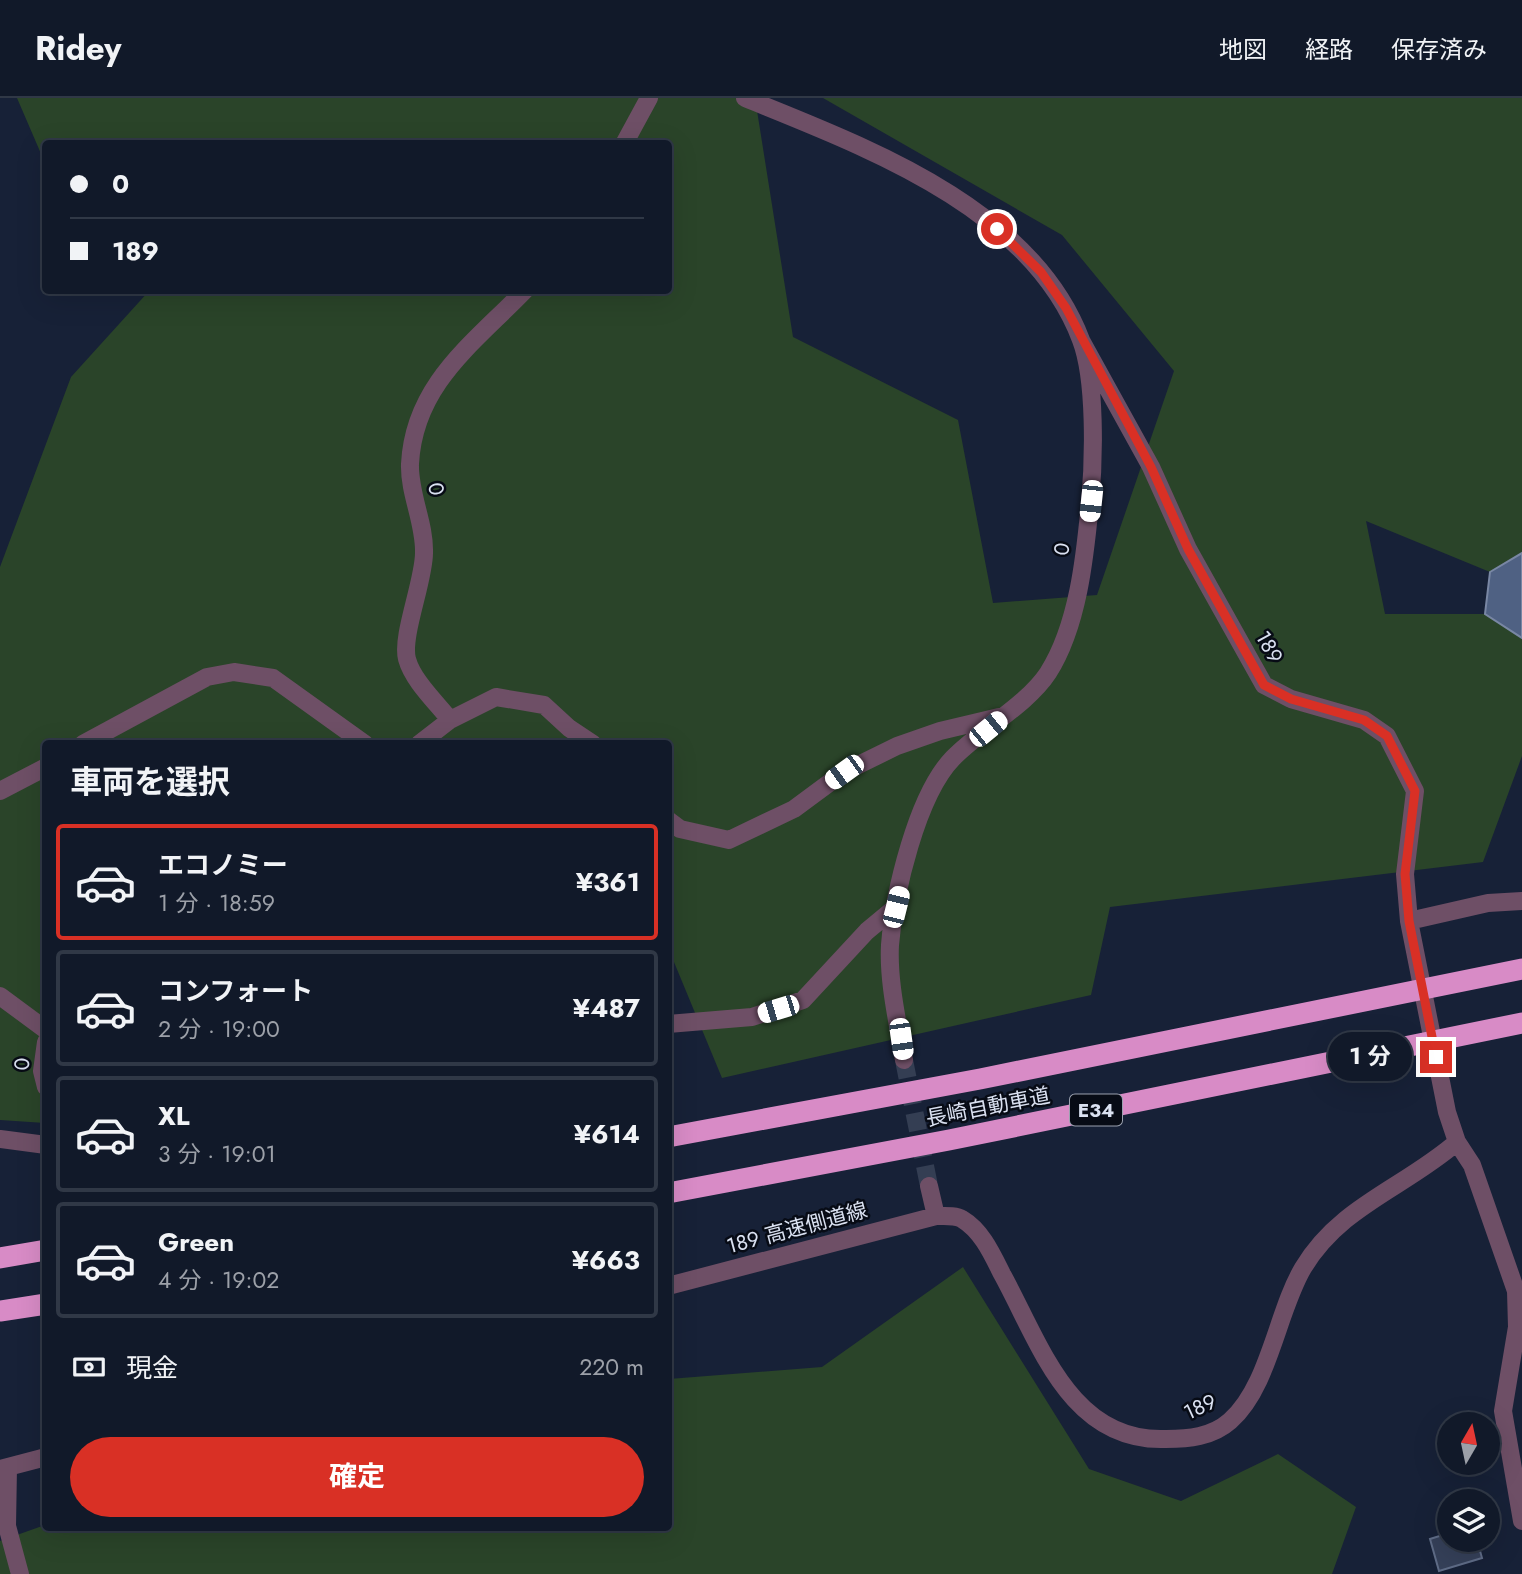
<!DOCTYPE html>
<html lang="ja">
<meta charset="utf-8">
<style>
:root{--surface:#111929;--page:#1e2635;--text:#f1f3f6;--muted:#9ca0a8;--line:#303846;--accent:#d93025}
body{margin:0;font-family:Jost,"Noto Sans JP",sans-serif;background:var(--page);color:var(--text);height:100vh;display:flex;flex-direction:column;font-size:26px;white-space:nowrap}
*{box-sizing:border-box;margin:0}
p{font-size:23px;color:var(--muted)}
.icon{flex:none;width:38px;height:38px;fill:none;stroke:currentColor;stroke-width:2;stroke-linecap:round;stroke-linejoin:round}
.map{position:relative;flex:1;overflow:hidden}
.sheet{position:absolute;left:42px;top:642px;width:630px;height:791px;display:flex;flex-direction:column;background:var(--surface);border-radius:7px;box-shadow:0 7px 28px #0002,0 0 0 2px var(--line)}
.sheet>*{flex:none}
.banner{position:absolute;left:42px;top:42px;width:630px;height:154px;border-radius:7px;box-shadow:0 7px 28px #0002,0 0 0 2px var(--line);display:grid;align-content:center;height:154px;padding:0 28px;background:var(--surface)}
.needle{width:46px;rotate:9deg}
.fabs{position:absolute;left:1437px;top:1314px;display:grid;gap:14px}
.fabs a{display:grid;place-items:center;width:63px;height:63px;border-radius:50%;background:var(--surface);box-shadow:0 7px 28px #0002,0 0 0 2px var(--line);font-size:35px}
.end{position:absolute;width:32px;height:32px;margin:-16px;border:9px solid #d93025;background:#fff;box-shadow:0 0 0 4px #fff}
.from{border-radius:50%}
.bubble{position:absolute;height:49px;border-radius:24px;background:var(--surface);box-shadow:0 7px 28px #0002,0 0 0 2px var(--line);font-size:23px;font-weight:700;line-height:49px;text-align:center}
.car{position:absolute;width:21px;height:42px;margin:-21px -10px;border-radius:9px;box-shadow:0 0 5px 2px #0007;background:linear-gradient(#fff 24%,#345 0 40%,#fff 0 76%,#345 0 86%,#fff 0)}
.banner b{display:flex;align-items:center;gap:24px;height:66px;font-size:26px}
.banner b+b{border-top:2px solid var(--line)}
.banner i{width:18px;height:18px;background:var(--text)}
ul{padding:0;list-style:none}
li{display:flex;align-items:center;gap:21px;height:116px;margin:0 14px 10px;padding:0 14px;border:4px solid var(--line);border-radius:7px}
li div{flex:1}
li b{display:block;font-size:26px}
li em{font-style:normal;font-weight:700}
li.current{border-color:var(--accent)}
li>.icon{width:63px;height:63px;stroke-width:1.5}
h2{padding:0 28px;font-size:32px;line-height:84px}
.pay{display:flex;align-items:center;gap:18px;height:77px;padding:0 28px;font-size:26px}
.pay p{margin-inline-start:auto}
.action{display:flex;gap:14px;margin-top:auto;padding:14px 28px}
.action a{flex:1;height:80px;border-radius:42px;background:var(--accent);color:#fff;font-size:28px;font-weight:700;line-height:80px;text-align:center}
header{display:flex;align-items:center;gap:42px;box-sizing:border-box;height:98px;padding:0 35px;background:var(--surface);border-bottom:2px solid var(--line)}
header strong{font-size:33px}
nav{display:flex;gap:38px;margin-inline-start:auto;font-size:24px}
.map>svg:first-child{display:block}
</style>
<header>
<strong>Ridey</strong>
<nav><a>地図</a><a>経路</a><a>保存済み</a></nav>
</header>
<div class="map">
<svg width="1522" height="1476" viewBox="0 0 1522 1476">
<rect width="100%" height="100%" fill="#172137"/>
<path fill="#2a4429" d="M17,0h738l38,239 165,83 35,183 104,-8 77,-224 -112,-136 -239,-137h699v455l-32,19 -124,-51 19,93h100l37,24v118l-39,106 -373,45 -19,88 -369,83 -53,-128 -1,-206h-622l-1,379 -45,-3v-553l71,-190 78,-86 519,-1v-146h-622l-1,19z
M963,1169l126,202 92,32 97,-47 78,53 -24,67h-1332v-33l45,-16 1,3h622l1,-149 153,-12z"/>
<path fill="#4f6183" stroke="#7987a4" stroke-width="2" d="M1522,455v85l-37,-24 5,-42z"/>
<path fill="#354059" stroke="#5f6c87" stroke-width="2" d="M1449,1435v7h28l5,18 -43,13 -9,-32z"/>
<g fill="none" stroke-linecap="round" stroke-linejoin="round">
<path stroke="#343e53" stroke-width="18" stroke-dasharray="18 9" stroke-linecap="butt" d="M904,962l25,126"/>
<path stroke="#6e4f66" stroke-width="18" d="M745,0c120,49 286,109 336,242 15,39 13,120 9,163 -5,54 -12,123 -42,170 -21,32 -68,57 -95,85 -36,37 -59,135 -63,187 -2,37 8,78 14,115
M624,46l25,-46
M1082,244l69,125 37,82 76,136 27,14 73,21 23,16 28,55 -10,83 4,47 38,191 10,30 15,23 44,126 1,36 -14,84 19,110
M450,622c-14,-18 -37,-39 -43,-61 -6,-23 17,-78 17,-106 1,-30 -15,-59 -14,-89 4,-80 64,-121 115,-174
M83,646l124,-67 27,-5 39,6 92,66
M419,646l31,-24 46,-23 48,8 25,23 24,16
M0,693l46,-24
M668,722l12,9 49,11 65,-31 50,-37 53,-26 43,-15 59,-14
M1409,823l79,-18 34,-2
M0,898l46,34
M668,926l84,-7 51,-17 64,-69 29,-24
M46,944l-4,29 4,16
M0,1041l46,6
M929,1088l7,30
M668,1188l268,-70c8,0 20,-1 26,3 20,12 30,35 40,55 38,69 68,169 164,165 22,0 46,-2 64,-18 39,-34 47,-109 73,-153 37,-62 101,-80 154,-126
M8,1369l-1,59 13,48
M0,1371l46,-12"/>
<path stroke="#d88bc6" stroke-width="21" d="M668,1039l312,-58 542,-110
M668,1095l281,-53 573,-117
M0,1160l46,-8
M0,1213l46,-7"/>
</g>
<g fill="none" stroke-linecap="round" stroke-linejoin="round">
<path stroke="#d93025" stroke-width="9" d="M997,131l44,43 25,36 85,159 37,82 76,136 27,14 73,21 23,16 28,55 -10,83 4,47 27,136"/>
</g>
<g text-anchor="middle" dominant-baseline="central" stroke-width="5" stroke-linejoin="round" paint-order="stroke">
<rect fill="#070b15" stroke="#9ba1af" stroke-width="2" x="1070" y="996.5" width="52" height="31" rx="5"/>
<g font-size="19" font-weight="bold" fill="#dae1f1">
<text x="1096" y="1012">E34</text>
</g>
<g font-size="21" fill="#dae1f1" stroke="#070b15">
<text transform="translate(436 391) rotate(80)">0</text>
<text transform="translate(1062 451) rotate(-80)">0</text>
<text transform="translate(1269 549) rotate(61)">189</text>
<text transform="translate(22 966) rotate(-89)">0</text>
<text transform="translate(988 1009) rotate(-11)">長崎自動車道</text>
<text transform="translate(797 1130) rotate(-15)">189 高速側道線</text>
<text transform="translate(1200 1309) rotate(-25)">189</text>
</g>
</g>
</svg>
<div class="fabs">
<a><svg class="needle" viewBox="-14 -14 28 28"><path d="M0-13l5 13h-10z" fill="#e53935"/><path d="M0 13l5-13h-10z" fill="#9ca0a8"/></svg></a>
<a><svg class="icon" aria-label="layers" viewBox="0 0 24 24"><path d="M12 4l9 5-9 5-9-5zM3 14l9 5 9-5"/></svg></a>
</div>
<i class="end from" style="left:997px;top:131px"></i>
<i class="end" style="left:1436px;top:959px"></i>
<div class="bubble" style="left:1328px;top:934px;width:84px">1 分</div>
<i class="car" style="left:1091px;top:403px;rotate:186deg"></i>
<i class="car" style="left:988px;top:631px;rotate:51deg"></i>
<i class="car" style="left:844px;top:674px;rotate:234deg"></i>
<i class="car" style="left:896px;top:809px;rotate:14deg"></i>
<i class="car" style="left:778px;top:911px;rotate:253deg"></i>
<i class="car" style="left:901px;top:941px;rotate:172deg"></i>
<div class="banner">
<b><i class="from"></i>0</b>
<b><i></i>189</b>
</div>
<section class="sheet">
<h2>車両を選択</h2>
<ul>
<li class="current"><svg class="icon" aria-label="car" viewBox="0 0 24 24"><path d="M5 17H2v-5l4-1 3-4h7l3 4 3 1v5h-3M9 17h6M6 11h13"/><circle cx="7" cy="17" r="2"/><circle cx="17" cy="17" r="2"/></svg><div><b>エコノミー</b><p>1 分 · 18:59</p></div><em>¥361</em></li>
<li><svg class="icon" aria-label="car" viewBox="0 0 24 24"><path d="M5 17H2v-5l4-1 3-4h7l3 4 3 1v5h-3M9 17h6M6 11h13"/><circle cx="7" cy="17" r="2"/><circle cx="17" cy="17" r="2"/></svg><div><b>コンフォート</b><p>2 分 · 19:00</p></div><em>¥487</em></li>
<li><svg class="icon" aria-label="car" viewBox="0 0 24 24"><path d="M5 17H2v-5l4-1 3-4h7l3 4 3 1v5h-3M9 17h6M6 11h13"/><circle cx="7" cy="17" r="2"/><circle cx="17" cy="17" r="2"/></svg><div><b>XL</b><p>3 分 · 19:01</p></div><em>¥614</em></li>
<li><svg class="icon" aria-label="car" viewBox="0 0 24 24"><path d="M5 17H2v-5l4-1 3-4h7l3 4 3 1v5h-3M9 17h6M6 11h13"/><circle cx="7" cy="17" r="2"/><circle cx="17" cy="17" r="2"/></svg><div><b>Green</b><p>4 分 · 19:02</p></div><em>¥663</em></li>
</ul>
<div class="pay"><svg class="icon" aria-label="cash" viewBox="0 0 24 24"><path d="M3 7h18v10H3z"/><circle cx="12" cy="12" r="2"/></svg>現金<p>220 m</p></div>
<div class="action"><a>確定</a></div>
</section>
</div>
